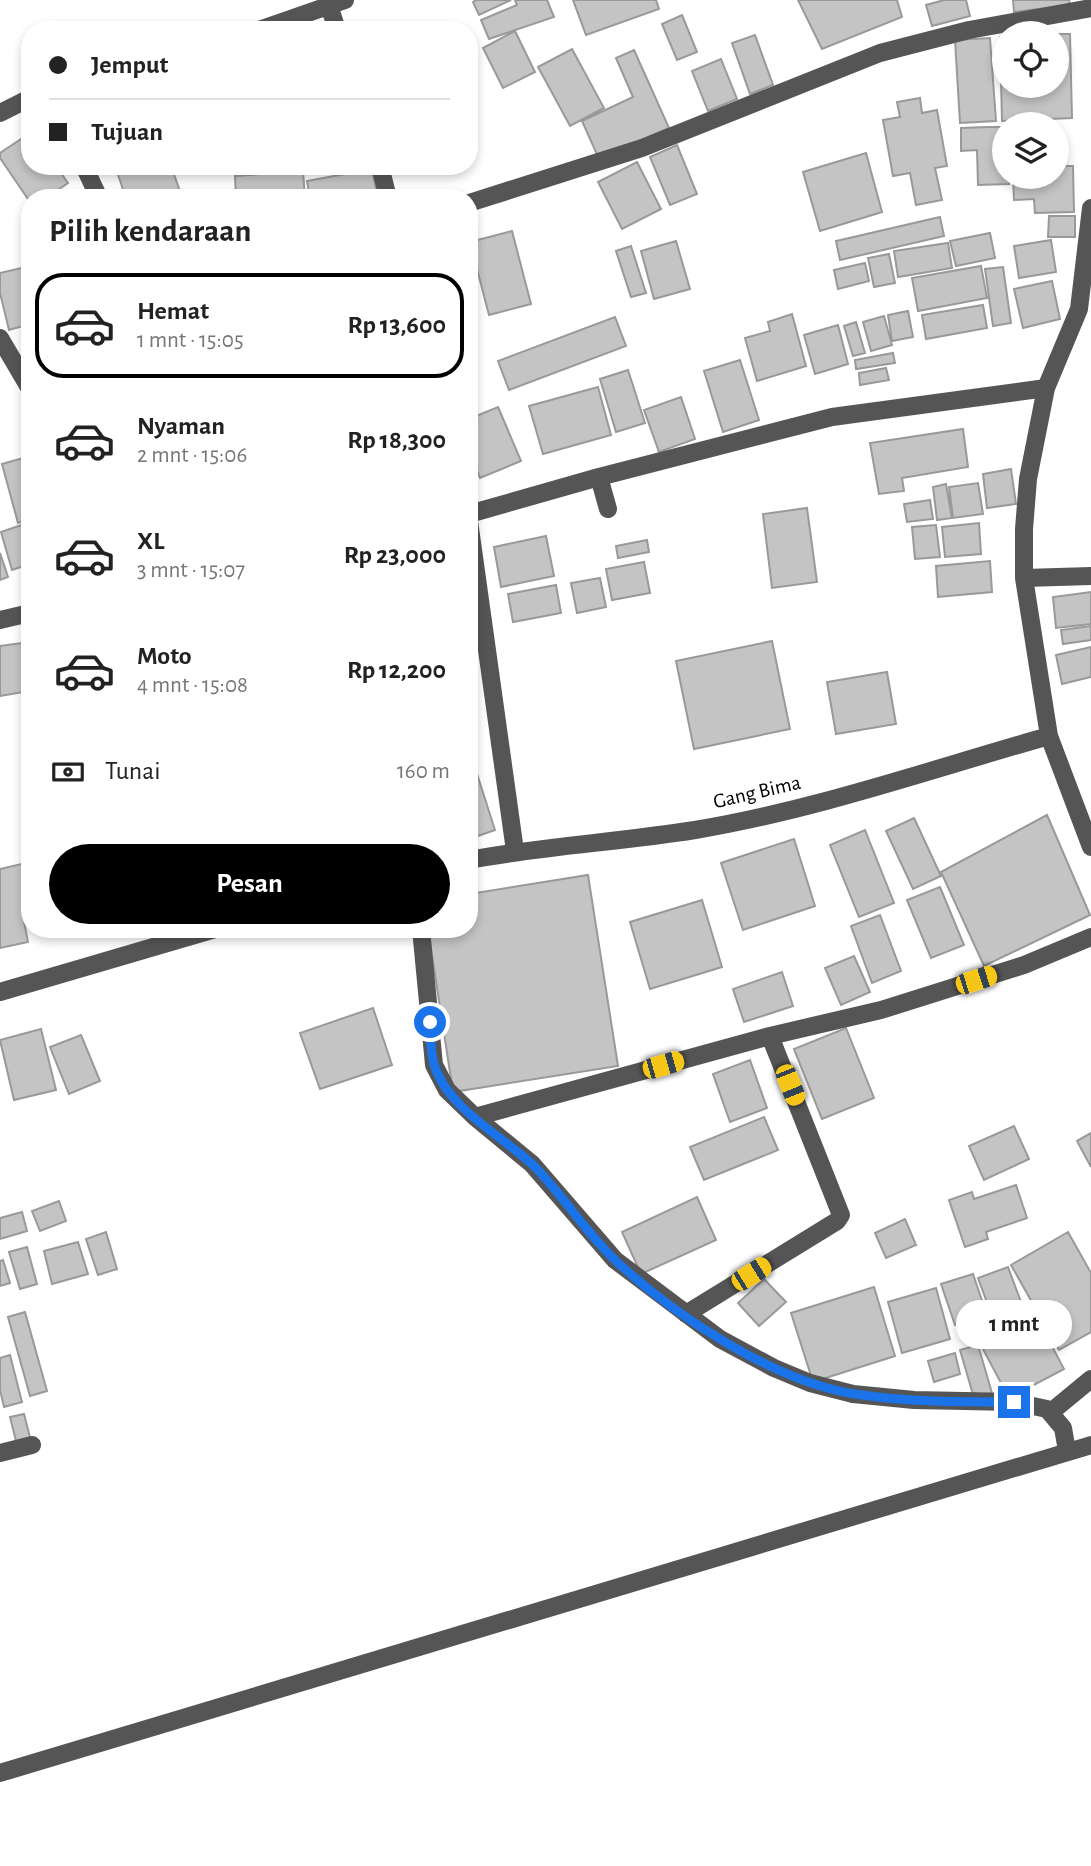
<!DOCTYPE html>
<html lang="id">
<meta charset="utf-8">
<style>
:root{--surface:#fff;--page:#f6f6f6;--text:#222;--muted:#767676;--line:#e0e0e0;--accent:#000}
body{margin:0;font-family:"Alegreya Sans",sans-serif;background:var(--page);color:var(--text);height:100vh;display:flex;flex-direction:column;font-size:26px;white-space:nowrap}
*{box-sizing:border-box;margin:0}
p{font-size:23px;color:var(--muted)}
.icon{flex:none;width:38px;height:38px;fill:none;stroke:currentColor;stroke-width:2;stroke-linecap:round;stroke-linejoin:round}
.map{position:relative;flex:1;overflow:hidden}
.panel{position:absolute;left:21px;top:189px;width:457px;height:749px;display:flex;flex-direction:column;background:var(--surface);border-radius:28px;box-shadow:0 4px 10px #0003}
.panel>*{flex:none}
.hud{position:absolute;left:21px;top:21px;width:457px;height:154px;border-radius:28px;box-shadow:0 4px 10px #0003;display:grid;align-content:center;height:154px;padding:0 28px;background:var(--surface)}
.fabs{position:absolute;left:992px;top:21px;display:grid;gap:14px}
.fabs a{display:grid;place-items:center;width:77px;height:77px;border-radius:50%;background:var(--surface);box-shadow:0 4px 10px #0003;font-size:35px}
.end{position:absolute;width:32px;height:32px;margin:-16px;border:9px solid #1a73e8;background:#fff;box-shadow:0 0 0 4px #fff}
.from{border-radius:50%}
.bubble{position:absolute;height:49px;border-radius:24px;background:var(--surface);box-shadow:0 4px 10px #0003;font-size:23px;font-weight:700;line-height:49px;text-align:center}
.car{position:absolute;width:21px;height:42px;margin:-21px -10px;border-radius:9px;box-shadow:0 0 5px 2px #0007;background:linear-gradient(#f5c518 24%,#345 0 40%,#f5c518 0 76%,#345 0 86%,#f5c518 0)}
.hud b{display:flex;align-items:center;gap:24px;height:66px;font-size:26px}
.hud b+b{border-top:2px solid var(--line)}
.hud i{width:18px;height:18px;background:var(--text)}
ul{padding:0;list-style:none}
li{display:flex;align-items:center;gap:21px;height:105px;margin:0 14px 10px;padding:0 14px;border:4px solid transparent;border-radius:28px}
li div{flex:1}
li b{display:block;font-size:26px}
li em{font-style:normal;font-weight:700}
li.active{border-color:var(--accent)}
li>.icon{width:63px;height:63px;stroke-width:1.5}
h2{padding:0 28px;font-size:32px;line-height:84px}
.pay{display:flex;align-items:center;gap:18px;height:77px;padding:0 28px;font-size:26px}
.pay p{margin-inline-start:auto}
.primary-button{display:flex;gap:14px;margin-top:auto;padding:14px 28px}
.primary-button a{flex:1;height:80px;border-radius:42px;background:var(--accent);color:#fff;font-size:28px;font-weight:700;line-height:80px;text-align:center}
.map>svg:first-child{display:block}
</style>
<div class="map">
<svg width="1091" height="1866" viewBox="0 0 1091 1866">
<rect width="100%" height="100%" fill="#fff"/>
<path fill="#c4c4c4" stroke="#999" stroke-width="2" d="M476,0h35l-32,15 -6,-13z
M515,0h32l7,17 -65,22 -8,-19 36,-15z
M573,0h83l3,9 -73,26z
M798,0h99l5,17 -80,32z
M944,0h22l4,16 -38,10 -6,-21z
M1013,0h56l1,5 -56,7z
M682,15l15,37 -20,8 -15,-36z
M515,31l20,41 -32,16 -20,-40z
M1057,34h13l2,84 -70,3 -2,-84 4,-1v50h53z
M755,35l18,50 -23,9 -18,-51z
M990,38l6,83 -36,2 -5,-83z
M572,49l32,59 -34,18 -32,-59z
M634,50l35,78 -70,31 -17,-38 51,-24 -17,-39z
M721,59l16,40 -29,12 -16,-40z
M920,98l2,15 15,-3 10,56 -12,2 7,32 -26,5 -6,-32 -17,3 -10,-56 17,-3 -3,-15z
M988,127h16v50h5v7l-31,1 -1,-35 -16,1v-23z
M30,133v33h26l12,17 -22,15h-16v4l-30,-44v-5z
M677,145l20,49 -27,11 -20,-48z
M866,153l16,59 -62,19 -17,-59z
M637,162l24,47 -39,20 -24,-47z
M115,166h56l10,28 -9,4h-46z
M1057,166h16l1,46 -39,1 -1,-14 -20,1 -1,-23h44z
M372,169l6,29h-68l-3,-17z
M303,171l2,27h-69l-1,-22z
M1049,216h26v21h-27z
M940,217l4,19 -104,24 -4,-19z
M512,231l19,73 -42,11 -19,-73z
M990,233l5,25 -39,8 -6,-25z
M1051,240l5,32 -37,6 -5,-32z
M676,241l14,48 -36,10 -13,-48z
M948,243l4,25 -54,9 -4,-26z
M631,246l15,47 -15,4 -15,-46z
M889,254l6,29 -21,4 -6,-29z
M865,263l4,18 -31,8 -4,-19z
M30,266v58l-21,6 -9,-37v-20z
M981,266l6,32 -69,13 -6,-33z
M1003,267l8,56 -18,3 -8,-57z
M1052,281l8,38 -37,9 -9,-39z
M983,305l4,23 -61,11 -4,-24z
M908,311l5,26 -21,4 -4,-26z
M792,314l14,52 -49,15 -12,-43 25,-7 -2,-9z
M884,316l8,29 -21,6 -8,-29z
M615,317l11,29 -117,44 -11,-29z
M856,322l9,31 -12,3 -9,-30z
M838,325l10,39 -33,10 -11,-39z
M893,353l2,10 -39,6 -1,-9z
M740,360l19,60 -36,12 -19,-61z
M886,368l3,12 -29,5 -1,-12z
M628,370l17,53 -29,9 -16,-53z
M598,387l13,48 -68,19 -14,-48z
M681,397l14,42 -36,13 -15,-42z
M498,407l23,54 -41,17 -11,-26v-33z
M963,429l5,38 -66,11 2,13 -25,3 -9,-51z
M30,456v63l-12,4 -16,-59z
M1011,469l5,35 -29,4 -4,-34z
M978,483l5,31 -30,4 -4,-31z
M946,484l6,34 -15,2 -4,-33z
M930,500l3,19 -26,3 -3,-18z
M807,508l10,74 -45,6 -9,-74z
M27,523l3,41 -18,6 -11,-38z
M979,523l2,31 -36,3 -3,-30z
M936,525l4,32 -25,2 -3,-32z
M546,536l8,40 -53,11 -7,-40z
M647,540l2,12 -31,6 -2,-12z
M0,553l8,24 -8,3z
M990,561l2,31 -54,5 -2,-31z
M644,562l6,31 -38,7 -6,-31z
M600,578l6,29 -29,6 -6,-30z
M556,585l5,28 -48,9 -5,-28z
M1091,592v32l-35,4 -3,-31z
M1091,626v14l-28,4 -2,-14z
M772,641l18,88 -96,20 -18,-88z
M30,642v49l-30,5v-50z
M1091,647v30l-29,7 -6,-29z
M887,672l9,52 -60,10 -9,-52z
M470,752l25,78 -26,9v-87z
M1047,815l43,100 -106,51 -43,-94z
M914,818l27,58 -28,13 -27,-58z
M865,830l29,73 -35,14 -29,-72z
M794,839l21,67 -72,24 -22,-67z
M30,862v52l-7,2 5,26 -28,6v-79z
M588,875l30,191 -165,26 -25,-163h41v-35z
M940,887l24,58 -33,13 -24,-58z
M702,900l20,67 -72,22 -20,-67z
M880,915l21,56 -29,12 -21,-57z
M854,956l16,36 -29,13 -16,-37z
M782,972l11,34 -49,16 -11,-33z
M373,1008l19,57 -72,24 -20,-56z
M846,1028l28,70 -52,21 -28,-70z
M41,1029l15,61 -42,10 -14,-60z
M81,1035l19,46 -31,13 -19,-47z
M750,1060l17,48 -37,14 -17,-48z
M764,1117l14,33 -74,30 -14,-33z
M1014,1126l15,33 -45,21 -15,-34z
M1091,1133v34l-14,-26z
M1016,1185l11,33 -41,14 2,7 -23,8 -16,-47 23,-8 2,7z
M697,1197l19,43 -75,34 -19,-42z
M59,1201l7,20 -26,10 -8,-20z
M22,1212l5,19 -27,8v-21z
M905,1219l11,26 -30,13 -11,-25z
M106,1232l11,37 -19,6 -12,-36z
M1068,1232l23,41v59l-32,18 -48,-85z
M78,1242l10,32 -36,10 -8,-33z
M27,1247l10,37 -17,5 -11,-37z
M3,1260l7,23 -10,3v-25z
M1008,1267l16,43 -30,11 -16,-43z
M973,1274l14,41 -32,10 -14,-41z
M764,1279l22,23 -27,24 -21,-23z
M874,1287l21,69 -82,26 -22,-69z
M936,1288l14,51 -48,14 -14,-51z
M1032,1308l32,61 -55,29 -32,-60z
M25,1312l22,79 -17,5 -22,-79z
M978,1345l14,48 -18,5 -14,-48z
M955,1353l5,21 -26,8 -6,-21z
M10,1355l12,47 -18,5 -4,-17v-32z
M24,1414l7,27 -14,4 -7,-28z"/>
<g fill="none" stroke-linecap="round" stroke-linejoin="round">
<path stroke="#555" stroke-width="18" d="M329,5l8,25
M259,30l86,-30
M0,113l30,-15
M84,166l15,32
M380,166l8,32
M469,203l173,-55 238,-95 89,-23 122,-22
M1091,208l-12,101 -33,79 -18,91 -4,50v49l25,158 42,111
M0,338l30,51
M599,477l9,32
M469,514l130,-37 233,-60 214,-29
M469,521l46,330
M1024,578l67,-2
M0,620l30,-7
M469,860c75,-14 151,-18 226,-30 120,-20 237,-61 354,-94
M421,929l13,136 13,25 28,27 295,-81 111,-26 143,-45 67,-28
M0,992l215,-63
M475,1117l57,47 83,96 105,79 54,29 36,15 43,11 61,6 100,2 33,7 16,19 4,23
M686,1314l151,-93 4,-6 -71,-179
M1051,1412l40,-33
M0,1453l32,-8
M0,1773l1091,-328"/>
</g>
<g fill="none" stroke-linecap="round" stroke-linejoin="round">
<path stroke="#1a73e8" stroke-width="9" d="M430,1022c1,14 0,29 4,42 12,43 68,72 99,101 30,30 52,67 83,96 59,55 159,121 239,133 52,8 106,8 159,8"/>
</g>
<g text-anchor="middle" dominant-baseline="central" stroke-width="5" stroke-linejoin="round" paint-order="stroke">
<g font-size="21" fill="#000" stroke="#fff">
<text transform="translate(757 792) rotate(-13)">Gang Bima</text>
</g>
</g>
</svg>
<div class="fabs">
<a><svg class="icon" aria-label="locate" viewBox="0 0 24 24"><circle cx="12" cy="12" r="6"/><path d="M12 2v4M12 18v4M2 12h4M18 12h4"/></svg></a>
<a><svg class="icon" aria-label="layers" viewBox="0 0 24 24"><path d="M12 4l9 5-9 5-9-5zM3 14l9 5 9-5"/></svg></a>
</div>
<i class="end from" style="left:430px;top:1022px"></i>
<i class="end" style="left:1014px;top:1402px"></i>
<div class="bubble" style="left:956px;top:1300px;width:116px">1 mnt</div>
<i class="car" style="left:976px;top:980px;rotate:72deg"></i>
<i class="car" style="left:663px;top:1065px;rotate:74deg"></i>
<i class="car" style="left:790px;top:1085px;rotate:158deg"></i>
<i class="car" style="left:751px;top:1274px;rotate:58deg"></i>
<div class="hud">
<b><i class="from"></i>Jemput</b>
<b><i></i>Tujuan</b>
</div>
<section class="panel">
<h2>Pilih kendaraan</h2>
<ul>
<li class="active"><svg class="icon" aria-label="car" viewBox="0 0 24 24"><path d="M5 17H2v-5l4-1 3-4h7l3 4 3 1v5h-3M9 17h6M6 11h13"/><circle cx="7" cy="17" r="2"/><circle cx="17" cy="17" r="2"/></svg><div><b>Hemat</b><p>1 mnt · 15:05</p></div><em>Rp 13,600</em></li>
<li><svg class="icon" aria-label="car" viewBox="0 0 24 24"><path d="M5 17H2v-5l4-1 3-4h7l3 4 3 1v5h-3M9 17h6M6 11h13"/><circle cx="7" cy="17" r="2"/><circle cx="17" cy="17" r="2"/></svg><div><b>Nyaman</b><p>2 mnt · 15:06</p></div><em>Rp 18,300</em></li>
<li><svg class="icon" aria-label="car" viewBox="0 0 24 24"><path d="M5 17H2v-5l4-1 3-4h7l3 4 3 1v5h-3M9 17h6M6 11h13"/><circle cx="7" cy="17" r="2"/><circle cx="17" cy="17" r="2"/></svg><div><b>XL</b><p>3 mnt · 15:07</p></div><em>Rp 23,000</em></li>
<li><svg class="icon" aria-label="car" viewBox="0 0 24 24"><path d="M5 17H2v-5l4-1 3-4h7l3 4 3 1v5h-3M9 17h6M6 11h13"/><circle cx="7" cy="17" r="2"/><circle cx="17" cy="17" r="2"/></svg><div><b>Moto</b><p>4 mnt · 15:08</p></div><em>Rp 12,200</em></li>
</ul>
<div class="pay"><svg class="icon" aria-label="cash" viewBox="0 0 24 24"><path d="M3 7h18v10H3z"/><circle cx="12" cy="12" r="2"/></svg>Tunai<p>160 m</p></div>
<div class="primary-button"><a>Pesan</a></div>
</section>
</div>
